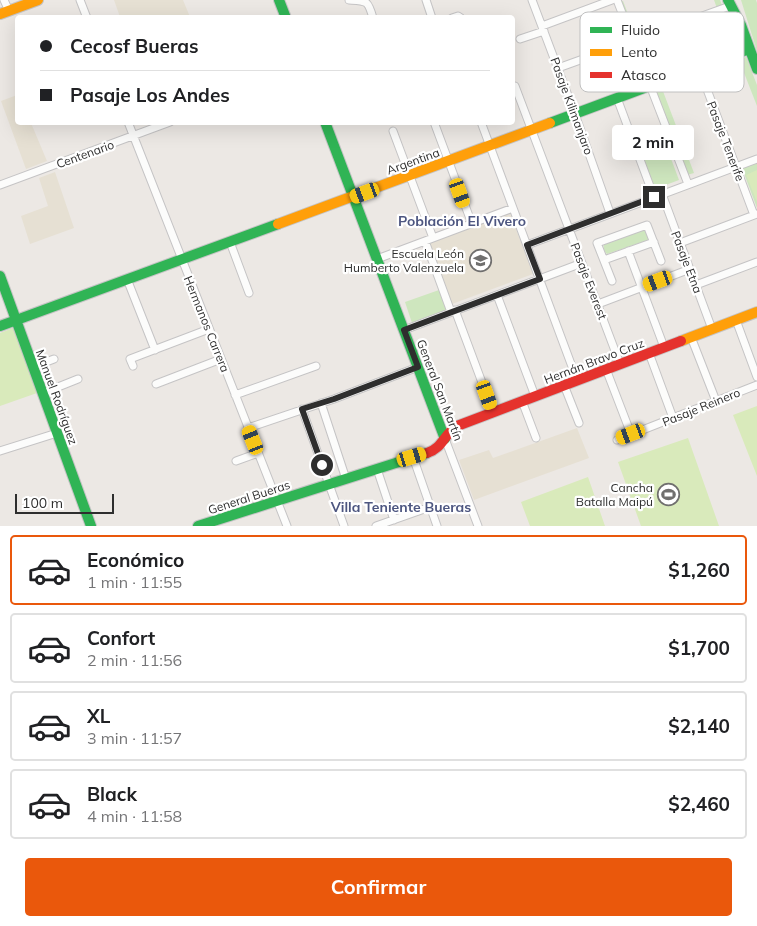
<!DOCTYPE html>
<html lang="es">
<meta charset="utf-8">
<style>
:root{--surface:#fff;--page:#f6f6f6;--text:#202124;--muted:#757577;--line:#e0e0e0;--accent:#ea580c}
body{margin:0;font-family:Mulish,sans-serif;background:var(--page);color:var(--text);height:100vh;display:flex;flex-direction:column;font-size:19px;white-space:nowrap}
*{box-sizing:border-box;margin:0}
p{font-size:16px;color:var(--muted)}
.icon{flex:none;width:28px;height:28px;fill:none;stroke:currentColor;stroke-width:2;stroke-linecap:round;stroke-linejoin:round}
.map{position:relative;height:526px;overflow:hidden}
.side{display:flex;flex-direction:column;background:var(--surface);flex:1}
.side>*{flex:none}
.banner{position:absolute;left:15px;top:15px;width:500px;height:110px;border-radius:5px;box-shadow:0 5px 20px #0002;display:grid;align-content:center;height:110px;padding:0 25px;background:var(--surface)}
.scale{position:absolute;left:15px;bottom:12px;width:99px;box-sizing:border-box;padding-left:5px;border:2px solid #2e2e2e;border-top:0;font-size:14px;line-height:18px;white-space:nowrap;color:#2e2e2e;-webkit-text-stroke:4px #fff;paint-order:stroke}
.end{position:absolute;width:22px;height:22px;margin:-11px;border:6px solid #2e2e2e;background:#fff;box-shadow:0 0 0 2px #fff}
.from{border-radius:50%}
.bubble{position:absolute;height:35px;border-radius:5px;background:var(--surface);box-shadow:0 5px 20px #0002;font-size:16px;font-weight:700;line-height:35px;text-align:center}
.car{position:absolute;width:15px;height:30px;margin:-15px -8px;border-radius:6px;box-shadow:0 0 4px 1px #0007;background:linear-gradient(#f5c518 24%,#345 0 40%,#f5c518 0 76%,#345 0 86%,#f5c518 0)}
.banner b{display:flex;align-items:center;gap:18px;height:48px;font-size:19px}
.banner b+b{border-top:1px solid var(--line)}
.banner i{width:12px;height:12px;background:var(--text)}
ul{padding:9px 0 0;list-style:none}
li{display:flex;align-items:center;gap:15px;height:70px;margin:0 10px 8px;padding:0 15px;border:2px solid var(--line);border-radius:5px}
li div{flex:1}
li b{display:block;font-size:19px}
li em{font-style:normal;font-weight:700}
li.on{border-color:var(--accent)}
li>.icon{width:45px;height:45px;stroke-width:1.5}
.primary-button{display:flex;gap:10px;margin-top:auto;padding:10px 25px}
.primary-button a{flex:1;height:58px;border-radius:5px;background:var(--accent);color:#fff;font-size:20px;font-weight:700;line-height:58px;text-align:center}
.map>svg:first-child{display:block}
</style>
<div class="map">
<svg width="757" height="526" viewBox="0 0 757 526">
<rect width="100%" height="100%" fill="#ece8e4"/>
<path fill="#e6e0d3" d="M114,0h69l7,17h-70z
M17,95l1,27 13,1 16,38 -21,8 -25,-68z
M55,172l19,56 -44,16 -9,-28 27,-10 -9,-28z
M509,211l24,63 -81,30 -3,-3 -21,-55 4,-6z
M577,428l12,30 -115,42 -15,-40 30,-10 4,8z"/>
<path fill="#cee6be" d="M714,0h6l19,48 -7,2z
M741,0h15l1,3v48z
M623,1l30,77 -4,1 -30,-77z
M746,57l11,28v21l-18,-46z
M661,86l33,87 -7,2 -33,-86z
M667,148l12,32 -24,9 -13,-31z
M757,163v45l-15,-40z
M643,229l3,2 3,7 -1,2 -41,14c-3,-2 -4,-7 -3,-10z
M439,290l8,21 -35,12 -7,-21z"/>
<path fill="#d9eabb" d="M757,170v32l-11,-27z
M13,328l24,65 -37,13v-73z
M757,406v70l-24,-61z
M688,438l31,88h-78l-23,-64z
M588,477l17,49h-75l-9,-24z"/>
<g fill="none" stroke-linecap="round" stroke-linejoin="round">
<defs>
<path id="street" d="M4,0l5,11
M80,0l7,18
M349,0c18,1 19,0 24,18
M426,0l6,18
M532,0l43,114 35,99
M617,0l71,184
M452,18l6,-2 3,2
M542,26l70,-26
M520,39l24,-8
M558,68l172,-62
M699,68l55,147
M515,86l105,278
M617,98l37,99
M128,122l159,404
M434,122l38,102
M481,122l96,258
M393,131l40,107
M0,185l170,-63
M662,194l50,135
M425,241l26,71
M230,242l19,51
M680,243l77,-29
M527,245l230,-86
M628,251l36,96
M377,259l136,-51
M604,260l50,-18
M127,279l28,71
M612,281l-15,-38 50,-18 14,36
M696,285l61,-23
M497,295l38,101
M598,304l92,-35
M455,310l38,102
M736,320l21,57
M404,330l178,-67
M691,337l25,64
M649,353l24,65
M133,366l-3,-7 79,-30
M33,367l21,-8
M606,369l25,65
M156,384l65,-25
M564,385l15,38
M43,393l35,-14
M235,395l81,-29
M522,401l14,37
M321,403l25,76
M302,409l42,117
M248,428l86,-29 84,-32
M445,439l33,87
M617,440l140,-55
M0,451l57,-18
M413,457l24,69
M236,461l22,-8
M377,469l17,51
M376,526l54,-19"/>
<path id="fast" d="M279,0l7,18
M728,0l13,25 16,44
M325,122l120,317
M550,123l199,-74
M0,276l91,250
M0,326l278,-102
M198,526l229,-73"/>
<path id="slow" d="M0,14l38,-14
M278,224l272,-101
M681,341l76,-29"/>
<path id="jam" d="M427,453c16,-5 17,-19 30,-27l224,-85"/>
</defs>
<use href="#street" stroke="#c5c4c5" stroke-width="9"/>
<use href="#fast" stroke="#c5c4c5" stroke-width="12"/>
<use href="#slow" stroke="#c5c4c5" stroke-width="12"/>
<use href="#jam" stroke="#c5c4c5" stroke-width="12"/>
<use href="#street" stroke="#fcfcfb" stroke-width="7"/>
<use href="#fast" stroke="#30b455" stroke-width="10"/>
<use href="#slow" stroke="#ff9f0a" stroke-width="10"/>
<use href="#jam" stroke="#e5322d" stroke-width="10"/>
</g>
<g fill="none" stroke-linecap="round" stroke-linejoin="round">
<path stroke="#2e2e2e" stroke-width="6" d="M322,465l-20,-56 32,-10 84,-32 -14,-37 136,-51 -13,-34 127,-48"/>
</g>
<defs>
<symbol id="school-ring" viewBox="-11 -11 22 22"><circle r="9.5" fill="#fff" stroke="#706f6e" stroke-width="1.5"/><path d="M0-5L7-2L0 1L-7-2ZM-4 1L0 2.5L4 1V4Q0 6-4 4Z" fill="#706f6e"/></symbol>
<symbol id="stadium-ring" viewBox="-11 -11 22 22"><circle r="9.5" fill="#fff" stroke="#706f6e" stroke-width="1.5"/><path d="M0-5a6.5 5 0 1 0 0 10a6.5 5 0 1 0 0-10ZM-3.5-1.8h7v3.6h-7Z" fill="#706f6e"/></symbol>
</defs>
<g fill-rule="evenodd">
<use href="#school-ring" x="468" y="248" width="25" height="25"/>
<use href="#stadium-ring" x="656" y="482" width="25" height="25"/>
</g>
<g text-anchor="middle" dominant-baseline="central" stroke-width="4.5" stroke-linejoin="round" paint-order="stroke">
<g font-size="12" fill="#2e2e2e" stroke="#fff">
<text transform="translate(572 106) rotate(70)">Pasaje Kilimanjaro</text>
<text transform="translate(726 141) rotate(69)">Pasaje Tenerife</text>
<text transform="translate(85 154) rotate(-20)">Centenario</text>
<text transform="translate(413 161) rotate(-20)">Argentina</text>
<text transform="translate(687 262) rotate(69)">Pasaje Etna</text>
<text transform="translate(589 281) rotate(69)">Pasaje Everest</text>
<text transform="translate(207 324) rotate(68)">Hermanos Carrera</text>
<text transform="translate(594 361) rotate(-21)">Hernán Bravo Cruz</text>
<text transform="translate(440 390) rotate(69)">General San Martín</text>
<text transform="translate(57 397) rotate(70)">Manuel Rodríguez</text>
<text transform="translate(701 407) rotate(-22)">Pasaje Reinero</text>
<text transform="translate(249 497) rotate(-18)">General Bueras</text>
</g>
<g font-size="12" fill="#2e2e2e" stroke="#fff" text-anchor="end">
<text x="464" y="253">Escuela León<tspan x="464" dy="14">Humberto Valenzuela</tspan></text>
<text x="653" y="487">Cancha<tspan x="653" dy="14">Batalla Maipú</tspan></text>
</g>
<g font-size="14" font-weight="bold" fill="#4d5680" stroke="#fff">
<text x="462" y="221">Población El Vivero</text>
<text x="401" y="507">Villa Teniente Bueras</text>
</g>
</g>
<rect x="580" y="12" width="164" height="80" rx="8" fill="#fff" stroke="#c0c0c0" stroke-width="1"/>
<rect x="590" y="27" width="22" height="6" fill="#30b455"/>
<rect x="590" y="49" width="22" height="7" fill="#ff9f0a"/>
<rect x="590" y="72" width="22" height="6" fill="#e5322d"/>
<g font-size="14" fill="#2e2e2e">
<text x="621" y="35">Fluido</text>
<text x="621" y="57">Lento</text>
<text x="621" y="80">Atasco</text>
</g>
</svg>
<div class="scale">100 m</div>
<i class="end from" style="left:322px;top:465px"></i>
<i class="end" style="left:654px;top:197px"></i>
<div class="bubble" style="left:612px;top:125px;width:82px">2 min</div>
<i class="car" style="left:365px;top:193px;rotate:250deg"></i>
<i class="car" style="left:460px;top:193px;rotate:160deg"></i>
<i class="car" style="left:658px;top:281px;rotate:250deg"></i>
<i class="car" style="left:487px;top:395px;rotate:160deg"></i>
<i class="car" style="left:631px;top:434px;rotate:249deg"></i>
<i class="car" style="left:253px;top:440px;rotate:338deg"></i>
<i class="car" style="left:412px;top:457px;rotate:73deg"></i>
<div class="banner">
<b><i class="from"></i>Cecosf Bueras</b>
<b><i></i>Pasaje Los Andes</b>
</div>
</div>
<section class="side">
<ul>
<li class="on"><svg class="icon" aria-label="car" viewBox="0 0 24 24"><path d="M5 17H2v-5l4-1 3-4h7l3 4 3 1v5h-3M9 17h6M6 11h13"/><circle cx="7" cy="17" r="2"/><circle cx="17" cy="17" r="2"/></svg><div><b>Económico</b><p>1 min · 11:55</p></div><em>$1,260</em></li>
<li><svg class="icon" aria-label="car" viewBox="0 0 24 24"><path d="M5 17H2v-5l4-1 3-4h7l3 4 3 1v5h-3M9 17h6M6 11h13"/><circle cx="7" cy="17" r="2"/><circle cx="17" cy="17" r="2"/></svg><div><b>Confort</b><p>2 min · 11:56</p></div><em>$1,700</em></li>
<li><svg class="icon" aria-label="car" viewBox="0 0 24 24"><path d="M5 17H2v-5l4-1 3-4h7l3 4 3 1v5h-3M9 17h6M6 11h13"/><circle cx="7" cy="17" r="2"/><circle cx="17" cy="17" r="2"/></svg><div><b>XL</b><p>3 min · 11:57</p></div><em>$2,140</em></li>
<li><svg class="icon" aria-label="car" viewBox="0 0 24 24"><path d="M5 17H2v-5l4-1 3-4h7l3 4 3 1v5h-3M9 17h6M6 11h13"/><circle cx="7" cy="17" r="2"/><circle cx="17" cy="17" r="2"/></svg><div><b>Black</b><p>4 min · 11:58</p></div><em>$2,460</em></li>
</ul>
<div class="primary-button"><a>Confirmar</a></div>
</section>
